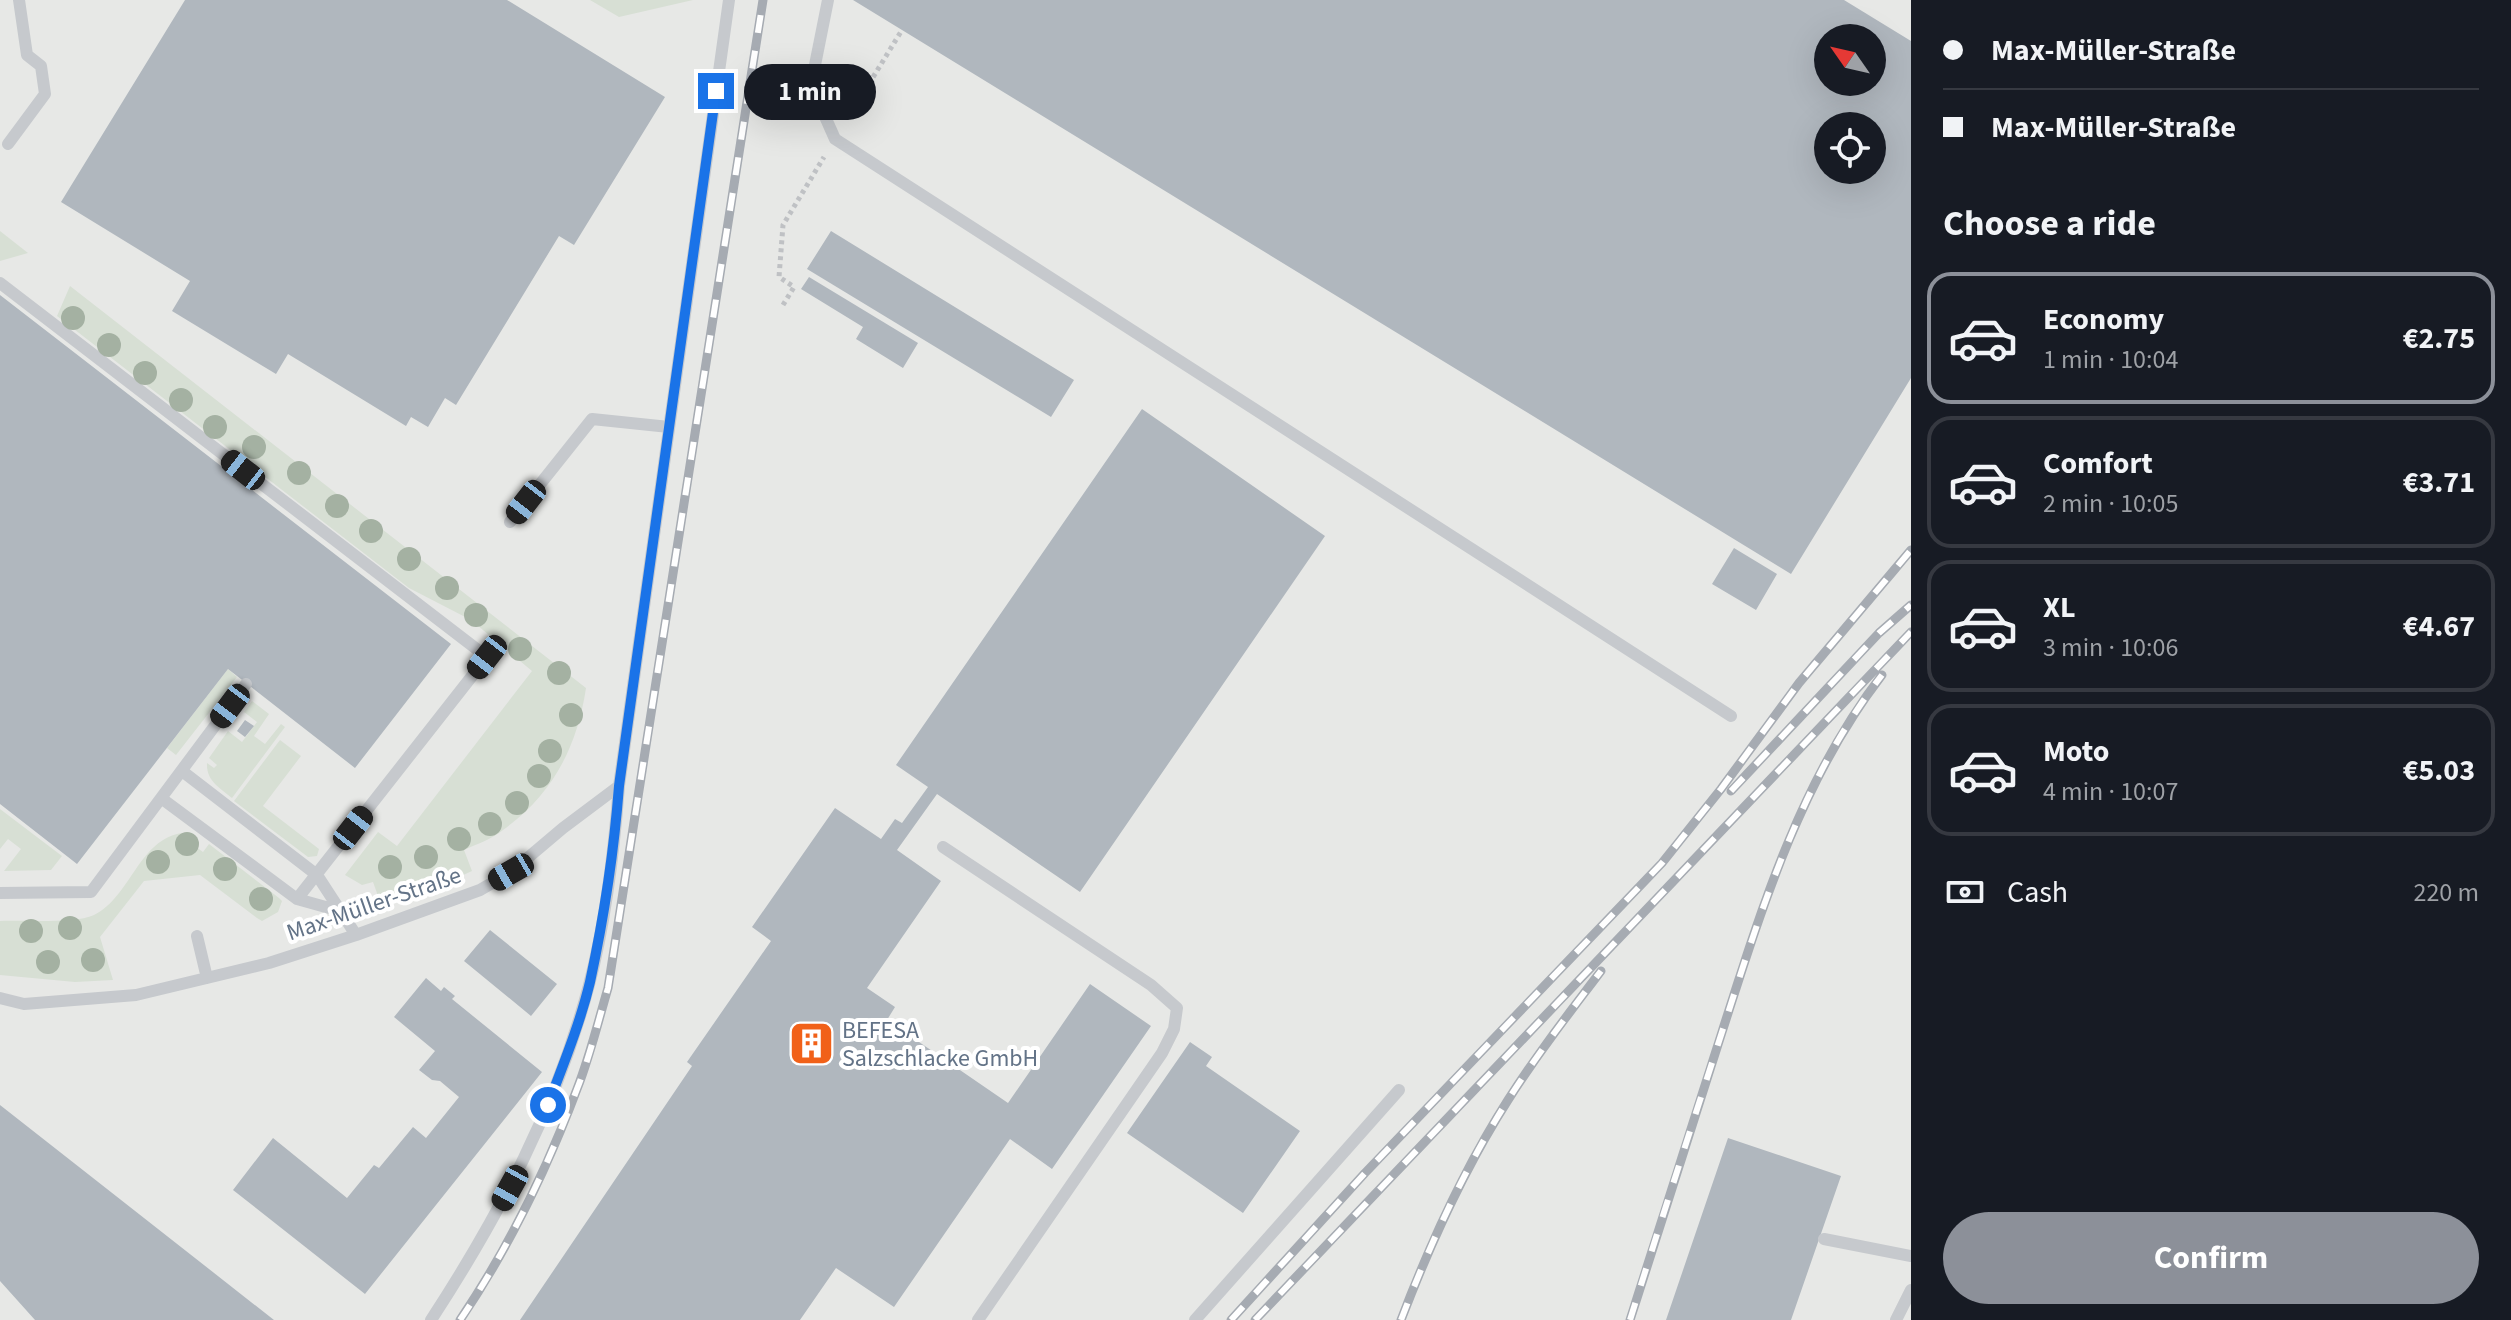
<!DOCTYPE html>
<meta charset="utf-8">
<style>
:root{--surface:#171b24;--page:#20242c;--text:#f1f3f6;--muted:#9ea1a6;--line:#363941;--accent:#8c9099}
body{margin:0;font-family:"Source Sans 3",sans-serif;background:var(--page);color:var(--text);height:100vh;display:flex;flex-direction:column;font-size:30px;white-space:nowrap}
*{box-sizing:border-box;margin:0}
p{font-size:26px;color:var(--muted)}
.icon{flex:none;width:44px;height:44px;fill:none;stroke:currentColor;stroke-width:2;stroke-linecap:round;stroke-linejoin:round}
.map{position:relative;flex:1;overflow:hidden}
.details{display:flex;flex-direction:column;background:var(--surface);width:600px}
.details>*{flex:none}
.banner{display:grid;align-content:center;height:176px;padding:0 32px;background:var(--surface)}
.needle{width:52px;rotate:304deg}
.buttons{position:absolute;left:1814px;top:24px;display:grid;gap:16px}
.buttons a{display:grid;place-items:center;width:72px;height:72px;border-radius:50%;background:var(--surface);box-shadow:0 8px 32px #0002;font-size:40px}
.end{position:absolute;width:36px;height:36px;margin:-18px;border:10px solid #1a73e8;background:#fff;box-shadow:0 0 0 4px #fff}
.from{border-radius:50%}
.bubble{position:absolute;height:56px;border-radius:28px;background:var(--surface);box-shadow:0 8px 32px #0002;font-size:26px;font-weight:700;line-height:56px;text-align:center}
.car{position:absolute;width:24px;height:48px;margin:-24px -12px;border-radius:10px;box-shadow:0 0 6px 2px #0007;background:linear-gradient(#222 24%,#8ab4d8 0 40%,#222 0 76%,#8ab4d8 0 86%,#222 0)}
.banner b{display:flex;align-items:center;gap:28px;height:76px;font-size:30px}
.banner b+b{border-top:2px solid var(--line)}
.banner i{width:20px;height:20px;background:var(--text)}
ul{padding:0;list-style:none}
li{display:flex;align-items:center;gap:24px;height:132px;margin:0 16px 12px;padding:0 16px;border:4px solid var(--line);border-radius:24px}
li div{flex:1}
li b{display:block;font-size:30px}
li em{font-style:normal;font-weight:700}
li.selected{border-color:var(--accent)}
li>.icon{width:72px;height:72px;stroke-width:1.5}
h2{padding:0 32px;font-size:36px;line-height:96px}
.pay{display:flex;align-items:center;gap:20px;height:88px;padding:0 32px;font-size:30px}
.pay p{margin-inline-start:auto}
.action{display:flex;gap:16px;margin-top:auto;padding:16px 32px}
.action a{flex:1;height:92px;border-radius:48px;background:var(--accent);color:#fff;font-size:32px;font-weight:700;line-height:92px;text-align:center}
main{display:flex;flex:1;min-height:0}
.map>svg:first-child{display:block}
</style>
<main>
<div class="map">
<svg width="1911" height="1320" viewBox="0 0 1911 1320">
<rect width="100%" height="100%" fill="#f6f7f3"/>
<path fill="#e7e8e6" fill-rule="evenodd" d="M0,0h1911v1320h-1911zM1828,38h44v44h-44zM1828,126h44v44h-44z"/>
<path fill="#d7dfd4" d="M590,0h103l-74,17z
M0,231l28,22 -28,8z
M70,286l516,402c-9,60 -34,107 -83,142 -11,9 -26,14 -39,20l8,21 -35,16 -56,17 -8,-22 -11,3 -17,-10 33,-43 19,14 135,-175 -61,-51 -62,-32 -352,-272z
M228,669l9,8 -61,78 -9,-7z
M252,701l17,13 -15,22 11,8 16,-20 4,3 -53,71c-12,-10 -26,-17 -25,-35l7,5 3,-3 -8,-7 19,-27 14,11 15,-20 -13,-10z
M280,740l21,16 -38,50 56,43 -2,7 -9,1 -74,-56z
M0,809l62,47 -11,14 -47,1 17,-22 -13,-10 -8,10z
M183,833l11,1 -5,8 14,10 6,-8 70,54 3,3 -4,11 -16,9 -5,-3 -57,-43 -56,6 -44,56 13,43 -38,2 -75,-7v-54c23,-1 74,3 94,-6 37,-18 45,-77 89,-82z"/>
<path fill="#b0b7be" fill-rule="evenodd" d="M185,0h322l158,97 -91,148 -15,-9 -103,169 -11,-7 -17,29 -17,-10 -5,9 -118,-72 -12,20 -104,-63 18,-30 -129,-79z
M853,0h991l67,41v337l-120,196zM1828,38h44v44h-44zM1828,126h44v44h-44z
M831,231l243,149 -23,37 -244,-148z
M809,277l109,66 -15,25 -47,-29 7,-12 -62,-38z
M0,295l451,349 -96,124 -127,-99 -151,195 -77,-60z
M1142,409l183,127 -245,356 -143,-98 -40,56 44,31 -74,107 28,19 -8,13 121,83 82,-119 61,42 -99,143 -42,-30 -116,168 -58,-39 -36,52h-280l172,-254 -5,-4 84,-121 -19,-14 83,-119 46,31 14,-20 7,4 26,-36 -32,-22z
M1734,548l43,26 -21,36 -44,-26z
M245,720l9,6 -9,11 -8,-6z
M490,930l67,54 -26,32 -67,-55z
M426,978l15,13 3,-4 11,9 -3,3 90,73 -177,222 -132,-104 40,-52 74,60 27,-33 5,3 34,-41 13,11 33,-41 -19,-16 -8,-1 -13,-10 16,-19 -41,-34z
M1190,1042l22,15 -6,9 94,65 -57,82 -116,-80z
M0,1105l274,215h-239l-35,-39z
M1728,1138l113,38 -50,144h-125z"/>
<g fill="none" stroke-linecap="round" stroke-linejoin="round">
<path stroke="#bfc1c4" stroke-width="5" stroke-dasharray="4 4" stroke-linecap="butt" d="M848,118l54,-88
M783,305l11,-18 -15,-10 4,-52 41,-68"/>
<path stroke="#c6c9cd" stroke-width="12" d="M828,0l-17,85 24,54 896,577
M8,144l37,-50 -4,-28 -14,-11 -8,-55
M0,283l487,374 -190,242
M510,522l82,-103 77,8
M182,771l135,104 39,60
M161,798l136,101 43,12
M943,847l208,138 26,23 -3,21 -12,24 -184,267
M0,893l91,-1 155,-208
M197,936l10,42
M0,998l24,6 112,-9 133,-32 87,-28 124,-45 31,-18 52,-44 56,-42
M1824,1239l87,17
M431,1320c68,-104 126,-214 158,-335 17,-65 25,-133 30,-199l110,-786
M1195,1320l204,-230
M1896,1320l15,-30"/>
<defs>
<path id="rail" d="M1731,791l148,-158 32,-28
M460,1320c48,-71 87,-151 117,-231 13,-33 21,-67 31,-101l155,-988
M1231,1320l134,-147 297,-310 59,-74 78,-106 112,-133
M1255,1320l656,-688
M1401,1320c29,-76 63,-151 107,-220 28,-44 61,-87 93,-129
M1630,1320c30,-96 61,-192 92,-288 40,-125 79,-252 160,-357"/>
</defs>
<use href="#rail" stroke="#a6abb2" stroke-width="9"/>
<use href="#rail" stroke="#fff" stroke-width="6" stroke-dasharray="18" stroke-linecap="butt"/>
</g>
<g fill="#a4b1a2">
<circle cx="73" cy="318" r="12"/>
<circle cx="109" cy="345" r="12"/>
<circle cx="145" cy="373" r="12"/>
<circle cx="181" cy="400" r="12"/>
<circle cx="215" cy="427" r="12"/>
<circle cx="254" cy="447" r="12"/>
<circle cx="299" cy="473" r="12"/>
<circle cx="337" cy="506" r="12"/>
<circle cx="371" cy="531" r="12"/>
<circle cx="409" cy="559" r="12"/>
<circle cx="447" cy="588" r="12"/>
<circle cx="476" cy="615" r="12"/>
<circle cx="520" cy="649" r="12"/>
<circle cx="559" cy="673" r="12"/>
<circle cx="571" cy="715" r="12"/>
<circle cx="550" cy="751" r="12"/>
<circle cx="539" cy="776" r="12"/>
<circle cx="517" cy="803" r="12"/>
<circle cx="490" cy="824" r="12"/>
<circle cx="459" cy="839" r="12"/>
<circle cx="187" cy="844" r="12"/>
<circle cx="426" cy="857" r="12"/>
<circle cx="158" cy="862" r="12"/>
<circle cx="390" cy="867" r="12"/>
<circle cx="225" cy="869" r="12"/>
<circle cx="261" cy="899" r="12"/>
<circle cx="70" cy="928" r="12"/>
<circle cx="31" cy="931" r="12"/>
<circle cx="93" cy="960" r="12"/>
<circle cx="48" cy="962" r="12"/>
</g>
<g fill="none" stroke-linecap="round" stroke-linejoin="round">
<path stroke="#1a73e8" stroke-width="10" d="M548,1105c15,-40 32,-81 42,-123 14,-65 24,-130 29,-196l97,-695"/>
</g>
<defs>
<symbol id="building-square" viewBox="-11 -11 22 22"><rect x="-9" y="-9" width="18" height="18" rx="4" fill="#f16119" stroke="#fff"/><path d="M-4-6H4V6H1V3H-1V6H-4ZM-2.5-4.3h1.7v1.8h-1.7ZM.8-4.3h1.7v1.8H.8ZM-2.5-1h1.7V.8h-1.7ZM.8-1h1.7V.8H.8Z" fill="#fff"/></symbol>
</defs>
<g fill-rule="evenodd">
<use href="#building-square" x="786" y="1018" width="51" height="51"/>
</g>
<g text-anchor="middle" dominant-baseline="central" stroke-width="8" stroke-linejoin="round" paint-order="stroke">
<g font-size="24" fill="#637387" stroke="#fff">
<text transform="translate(374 904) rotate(-19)">Max-Müller-Straße</text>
</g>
<g font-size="24" fill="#637387" stroke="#fff" text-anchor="start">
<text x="842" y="1030">BEFESA<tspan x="842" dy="28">Salzschlacke GmbH</tspan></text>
</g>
</g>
</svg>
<div class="buttons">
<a><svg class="needle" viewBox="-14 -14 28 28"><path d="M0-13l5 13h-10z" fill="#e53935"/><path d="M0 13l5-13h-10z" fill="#9ea1a6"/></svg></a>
<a><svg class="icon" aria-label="locate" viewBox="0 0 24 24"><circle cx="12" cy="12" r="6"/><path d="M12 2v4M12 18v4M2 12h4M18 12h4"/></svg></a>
</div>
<i class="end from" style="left:548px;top:1105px"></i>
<i class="end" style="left:716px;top:91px"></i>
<div class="bubble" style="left:744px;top:64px;width:132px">1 min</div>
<i class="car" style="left:243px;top:470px;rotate:308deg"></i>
<i class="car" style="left:526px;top:502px;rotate:218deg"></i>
<i class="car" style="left:487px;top:657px;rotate:218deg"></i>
<i class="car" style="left:230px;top:706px;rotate:217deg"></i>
<i class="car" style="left:353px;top:828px;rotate:38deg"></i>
<i class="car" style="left:511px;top:872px;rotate:240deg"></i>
<i class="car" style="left:510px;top:1188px;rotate:209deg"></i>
</div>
<section class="details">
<div class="banner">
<b><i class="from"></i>Max-Müller-Straße</b>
<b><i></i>Max-Müller-Straße</b>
</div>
<h2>Choose a ride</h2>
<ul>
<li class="selected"><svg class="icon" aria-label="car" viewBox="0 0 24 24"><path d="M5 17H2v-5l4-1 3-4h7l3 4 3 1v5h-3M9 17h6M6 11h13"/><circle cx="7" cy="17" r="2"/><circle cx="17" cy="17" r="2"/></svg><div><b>Economy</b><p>1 min · 10:04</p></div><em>€2.75</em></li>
<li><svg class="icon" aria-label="car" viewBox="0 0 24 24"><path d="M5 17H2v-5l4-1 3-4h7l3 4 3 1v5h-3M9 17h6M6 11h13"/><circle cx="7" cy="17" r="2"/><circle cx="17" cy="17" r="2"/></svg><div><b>Comfort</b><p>2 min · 10:05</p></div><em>€3.71</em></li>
<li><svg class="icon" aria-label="car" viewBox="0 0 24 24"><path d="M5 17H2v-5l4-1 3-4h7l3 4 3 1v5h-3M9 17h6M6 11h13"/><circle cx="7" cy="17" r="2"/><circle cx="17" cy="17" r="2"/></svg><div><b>XL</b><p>3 min · 10:06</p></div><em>€4.67</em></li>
<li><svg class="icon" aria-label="car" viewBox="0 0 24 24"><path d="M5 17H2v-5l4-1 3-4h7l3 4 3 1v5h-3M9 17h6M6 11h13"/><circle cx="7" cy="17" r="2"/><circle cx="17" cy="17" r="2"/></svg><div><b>Moto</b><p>4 min · 10:07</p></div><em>€5.03</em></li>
</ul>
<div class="pay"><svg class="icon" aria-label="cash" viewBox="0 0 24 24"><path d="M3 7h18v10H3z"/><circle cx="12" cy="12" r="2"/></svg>Cash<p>220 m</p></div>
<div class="action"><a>Confirm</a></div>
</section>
</main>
